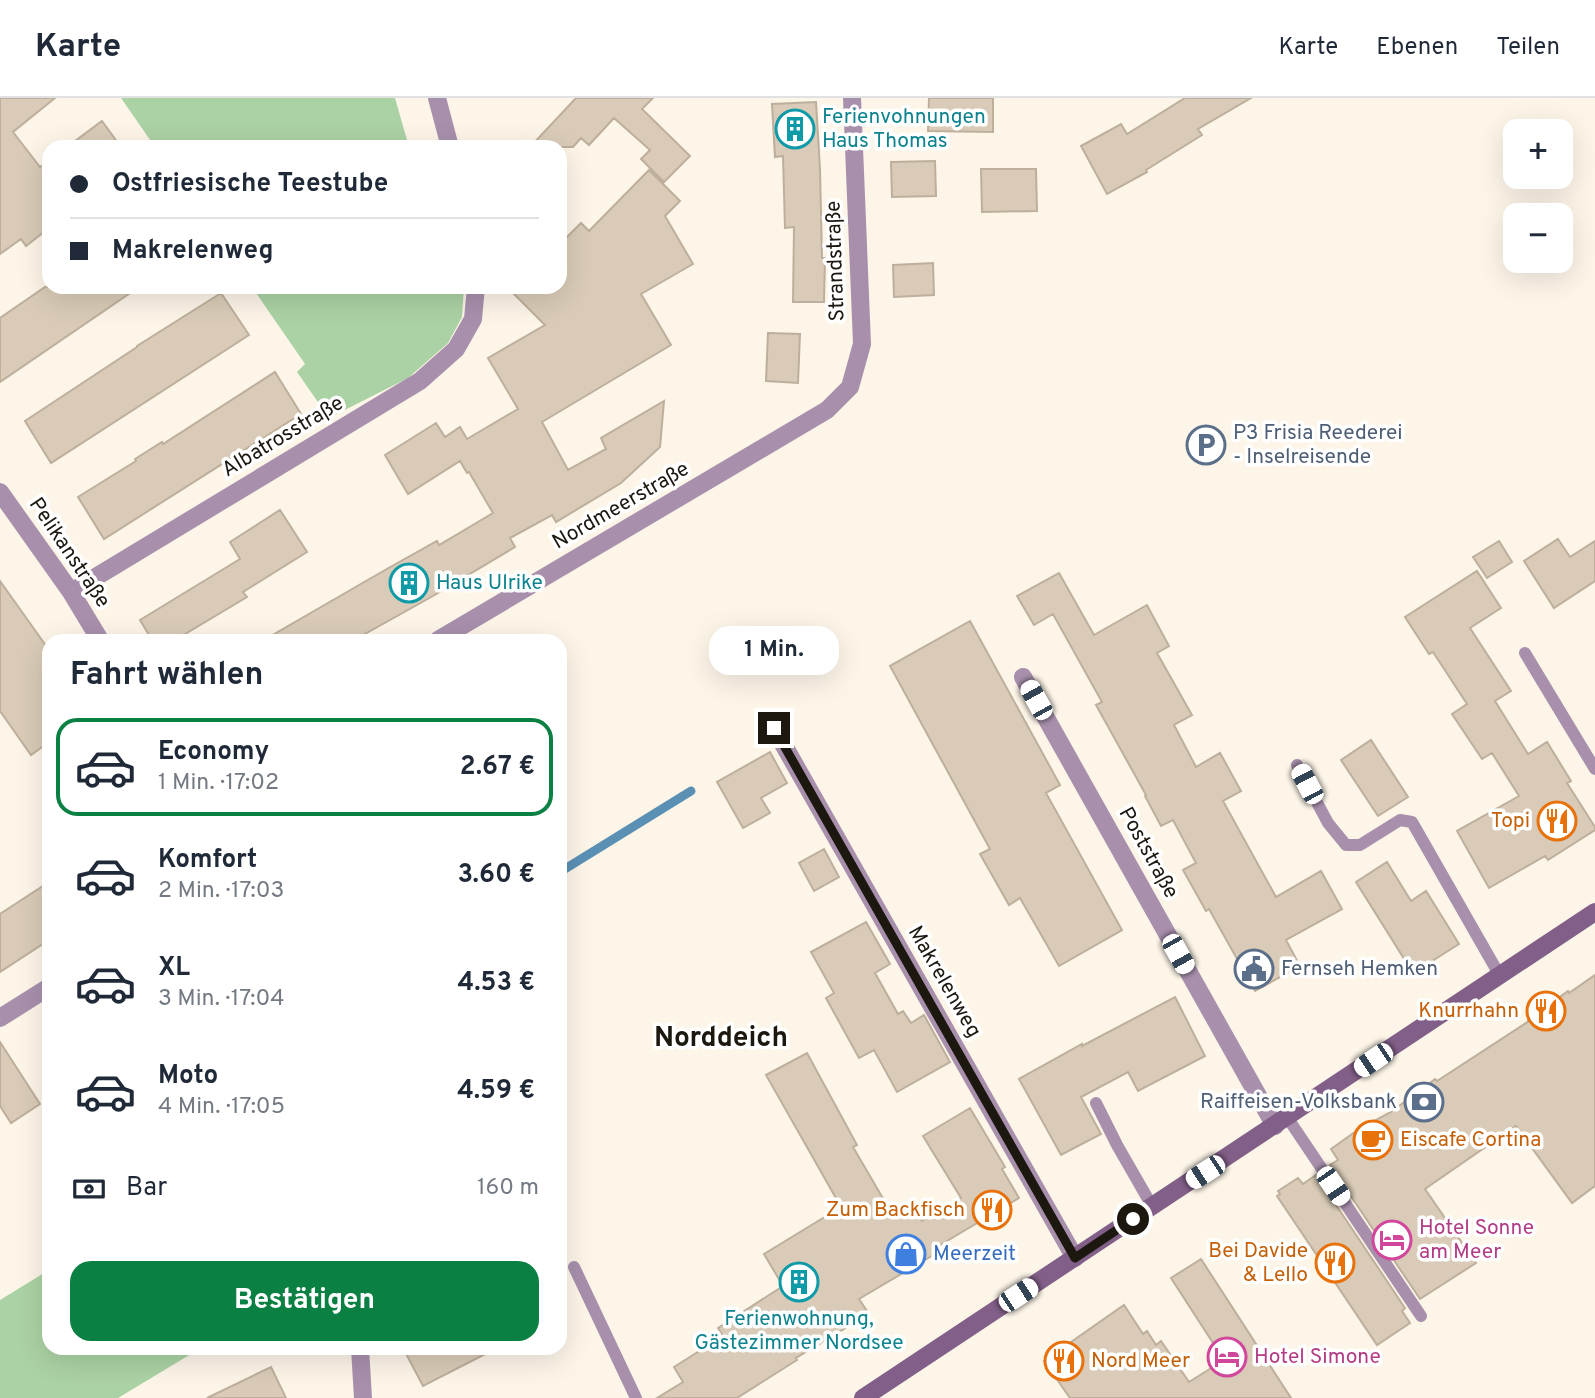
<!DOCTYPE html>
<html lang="de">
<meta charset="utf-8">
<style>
:root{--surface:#fff;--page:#f2f2f3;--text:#1f2937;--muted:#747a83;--line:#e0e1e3;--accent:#0b8043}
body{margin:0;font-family:Overpass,sans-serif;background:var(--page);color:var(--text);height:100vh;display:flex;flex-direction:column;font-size:26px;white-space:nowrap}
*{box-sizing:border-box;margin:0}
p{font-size:23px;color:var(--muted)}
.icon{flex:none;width:38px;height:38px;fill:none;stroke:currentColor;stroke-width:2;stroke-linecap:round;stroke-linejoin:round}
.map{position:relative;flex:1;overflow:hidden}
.panel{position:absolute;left:42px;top:536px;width:525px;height:721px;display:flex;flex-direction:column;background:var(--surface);border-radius:21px;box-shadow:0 7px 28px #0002}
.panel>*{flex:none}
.banner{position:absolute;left:42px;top:42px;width:525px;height:154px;border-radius:21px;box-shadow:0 7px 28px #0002;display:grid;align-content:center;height:154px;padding:0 28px;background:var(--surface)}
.controls{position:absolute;left:1503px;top:21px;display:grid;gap:14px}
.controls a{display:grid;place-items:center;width:70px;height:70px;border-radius:14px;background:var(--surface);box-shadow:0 7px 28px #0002;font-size:35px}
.end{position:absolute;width:32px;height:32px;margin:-16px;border:9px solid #1c1810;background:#fff;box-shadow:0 0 0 4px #fff}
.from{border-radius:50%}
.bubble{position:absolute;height:49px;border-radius:21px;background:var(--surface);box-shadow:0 7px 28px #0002;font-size:23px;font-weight:700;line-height:49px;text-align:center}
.car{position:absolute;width:21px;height:42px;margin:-21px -10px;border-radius:9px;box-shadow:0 0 5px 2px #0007;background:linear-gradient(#fff 24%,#345 0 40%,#fff 0 76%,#345 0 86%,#fff 0)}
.banner b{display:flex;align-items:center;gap:24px;height:66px;font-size:26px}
.banner b+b{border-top:2px solid var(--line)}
.banner i{width:18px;height:18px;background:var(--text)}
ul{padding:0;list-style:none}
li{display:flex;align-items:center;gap:21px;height:98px;margin:0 14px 10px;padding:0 14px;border:4px solid transparent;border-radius:21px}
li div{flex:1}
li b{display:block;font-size:26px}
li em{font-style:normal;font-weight:700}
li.selected{border-color:var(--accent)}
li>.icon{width:63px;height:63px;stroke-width:1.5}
h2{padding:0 28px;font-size:32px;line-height:84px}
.pay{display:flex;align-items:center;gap:18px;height:77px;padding:0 28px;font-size:26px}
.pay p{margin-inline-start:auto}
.button{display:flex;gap:14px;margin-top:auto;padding:14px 28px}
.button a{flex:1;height:80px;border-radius:21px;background:var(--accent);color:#fff;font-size:28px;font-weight:700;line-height:80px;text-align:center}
header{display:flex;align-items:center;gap:42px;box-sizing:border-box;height:98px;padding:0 35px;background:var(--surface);border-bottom:2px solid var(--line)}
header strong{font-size:33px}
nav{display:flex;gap:38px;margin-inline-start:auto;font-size:24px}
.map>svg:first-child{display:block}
</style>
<header>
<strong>Karte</strong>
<nav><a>Karte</a><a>Ebenen</a><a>Teilen</a></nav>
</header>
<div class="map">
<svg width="1595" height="1300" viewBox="0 0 1595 1300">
<rect width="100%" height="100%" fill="#fdf5e8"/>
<path fill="#abd2a4" d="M121,0h274l14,49h-254z
M252,189h212l-2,30 -14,26 -40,35 -79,40 -32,-46 8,-8z
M49,1172v78h152l-83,50h-118v-98z"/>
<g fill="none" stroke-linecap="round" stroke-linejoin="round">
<path stroke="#5b90b5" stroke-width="9" d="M560,774l131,-81"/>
</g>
<path fill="#d9cbb7" stroke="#bdaf9b" stroke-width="2" d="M0,0h55l-42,34 27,35 9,-6v67l-23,18 -5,-7 -21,15z
M576,0h77l-11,11 48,47 -26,26 -23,-23 9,-9 -36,-32 -25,27 -8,-7 -8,9h-43z
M929,0h64v34l-65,-1z
M1185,0h66l-53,31 4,6 -56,35 1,2 -40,22 -26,-48 40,-22 6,10z
M816,4l4,67 2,89h3l-1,44h-31l1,-75 -9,1 -2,-72 -8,1 -3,-53z
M102,23l19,26h-54z
M935,63l1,35 -44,1 -1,-35z
M981,71h55l1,42 -55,1z
M649,72l31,31 -15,15 28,48 -52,30 30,51 -129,77 26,48 38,-21 -5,-11 63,-37 -4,46 -39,36 -65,39 -4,-7 -42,23 5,9 -82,49 -79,44h-90l121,-70 52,-29 2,4 54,-32 -24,-41 -2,1 -7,-12 -52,33 -23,-39 51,-32 9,14 15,-10 7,12 51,-30 -30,-51 57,-33 -38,-38h53v-43l21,-21 8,8z
M933,165l1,32 -40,2 -1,-32z
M45,189h94l-139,95v-64z
M221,195l28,42 -198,128 -26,-42 112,-74v-1z
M768,235l32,1 -2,49 -32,-2z
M275,274l26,42 -197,125 -26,-42 58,-36 -1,-2 27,-17 1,2z
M280,412l27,42 -64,40 4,5 -72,43h-23l-12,-20 100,-61 -10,-17z
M1558,441l12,18 25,-16v40l-41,27 -30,-47z
M1499,443l13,21 -25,16 -14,-21z
M1477,473l24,37 -31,20 41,63 -16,10 33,53 19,-12 24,39 -4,2 28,44v3l-47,30 -3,-4 -56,32 -32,-57 62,-35 -27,-43 -10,6 -30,-45 15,-10 -34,-52 -4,2 -24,-37z
M1059,475l35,62 53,-30 22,41 -12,7 35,62 -18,10 22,42 24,-14 21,38 -18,10 53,96 45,-26 21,38 -56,31 14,26 -45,25 -46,-82 -3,2 -23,-41 13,-7 -23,-43 -12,6 -16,-30 1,-1 -50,-90 6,-3 -49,-88 -19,11 -17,-29z
M0,483l49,69v92l-18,13 -31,-44z
M970,523l90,164 -14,8 76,137 -63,36 -39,-68 -11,7 -29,-51 10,-5 -100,-183z
M1371,642l37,57 -30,19 -37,-56z
M770,654l17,31 -26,15 9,15 -27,15 -26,-46z
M824,751l15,28 -25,14 -15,-28z
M1387,764l24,39 15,-10 33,53 -46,29 -57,-91z
M49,784v58l-49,32v-58z
M866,824l24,42 -15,9 23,41 5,-3 8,12 13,-8 26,47 -53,30 -23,-42 -15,8 -33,-60 8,-5 -23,-41z
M1595,877v211l-23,17 -56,-77 -91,63 51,74 -56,36 -90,-134 8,-5 -7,-11 28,-20 32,-17 44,-33 2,2 92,-60 -1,-1 40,-29 1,2z
M1175,899l30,59 -67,35 -10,-19 -47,25 20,37 -40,21 -42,-76 63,-35v2z
M0,944l40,62 -29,19 -11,-17z
M807,955l50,92 -4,2 42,72 19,-11 8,13 39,-23 -38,-62 47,-28 35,59 -3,2 17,29 -82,49 3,4 -81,48 10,15 -73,44 1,2 -60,38h-80l26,-16 -9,-15 49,-31 -5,-8 65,-42 -19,-32 77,-47 -75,-132z
M1316,1077l89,133 -3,3 8,12 -33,22 -100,-149 3,-2 -2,-3 20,-13 5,6z
M1201,1161l90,139h-221l-26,-37 80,-56 19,29 4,-3 9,14 5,-4 28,41 35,-22 -53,-82z
M403,1250h94l-74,38z
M271,1269l15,31h-79z"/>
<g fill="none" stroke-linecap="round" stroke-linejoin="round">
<path stroke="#a890ad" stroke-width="12" d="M1525,555l70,116
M1297,667l31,58 18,22h14l40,-25 12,2 88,154
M1096,1005l21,42 35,61
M1287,1019l134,199
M574,1169l62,131"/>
<path stroke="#a890ad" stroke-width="18" d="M437,0l13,49
M0,394l71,100 29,48
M71,494l349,-211 36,-32 17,-30 3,-32
M438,542l389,-230 23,-23 12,-43 -10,-246
M1023,579l252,449
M774,630l301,530
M0,920l49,-31
M360,1250l3,50"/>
<path stroke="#825f88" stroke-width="18" d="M863,1300l732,-486"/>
</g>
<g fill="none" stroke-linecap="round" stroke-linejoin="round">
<path stroke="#1c1810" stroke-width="9" d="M774,630l301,530 58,-39"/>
</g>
<defs>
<symbol id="building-ring" viewBox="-11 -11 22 22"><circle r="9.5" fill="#fff" stroke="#0f9aa8" stroke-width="1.5"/><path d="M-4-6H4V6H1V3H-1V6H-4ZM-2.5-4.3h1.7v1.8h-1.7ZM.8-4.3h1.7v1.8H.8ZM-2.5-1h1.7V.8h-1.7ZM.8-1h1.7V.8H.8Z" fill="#0f9aa8"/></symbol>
<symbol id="parking-ring" viewBox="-11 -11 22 22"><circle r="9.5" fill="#fff" stroke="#5c6f8a" stroke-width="1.5"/><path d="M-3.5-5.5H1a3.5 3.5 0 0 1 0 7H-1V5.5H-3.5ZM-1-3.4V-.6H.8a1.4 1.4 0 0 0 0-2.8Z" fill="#5c6f8a"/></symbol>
<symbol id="restaurant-ring" viewBox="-11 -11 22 22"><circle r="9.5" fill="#fff" stroke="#e8710a" stroke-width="1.5"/><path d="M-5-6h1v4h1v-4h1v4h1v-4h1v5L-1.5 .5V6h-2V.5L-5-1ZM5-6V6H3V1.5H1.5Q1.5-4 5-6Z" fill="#e8710a"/></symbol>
<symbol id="civic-ring" viewBox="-11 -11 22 22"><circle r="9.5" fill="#fff" stroke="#5c6f8a" stroke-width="1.5"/><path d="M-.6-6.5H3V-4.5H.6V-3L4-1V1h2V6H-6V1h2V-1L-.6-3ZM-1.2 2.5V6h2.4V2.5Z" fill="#5c6f8a"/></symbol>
<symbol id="bank-ring" viewBox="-11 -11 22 22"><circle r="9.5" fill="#fff" stroke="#5c6f8a" stroke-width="1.5"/><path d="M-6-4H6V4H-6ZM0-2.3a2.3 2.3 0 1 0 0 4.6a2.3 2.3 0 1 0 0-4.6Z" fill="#5c6f8a"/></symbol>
<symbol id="cafe-ring" viewBox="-11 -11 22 22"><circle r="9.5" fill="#fff" stroke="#e8710a" stroke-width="1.5"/><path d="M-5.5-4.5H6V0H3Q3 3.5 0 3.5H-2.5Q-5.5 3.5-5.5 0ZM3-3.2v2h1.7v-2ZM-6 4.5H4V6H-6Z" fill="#e8710a"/></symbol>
<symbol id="hotel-ring" viewBox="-11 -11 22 22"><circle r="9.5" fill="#fff" stroke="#d1479c" stroke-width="1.5"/><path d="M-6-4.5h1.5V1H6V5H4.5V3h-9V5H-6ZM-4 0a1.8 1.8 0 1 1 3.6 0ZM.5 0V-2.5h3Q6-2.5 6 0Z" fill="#d1479c"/></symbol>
<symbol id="shop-ring" viewBox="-11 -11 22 22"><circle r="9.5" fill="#fff" stroke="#3f7fe0" stroke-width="1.5"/><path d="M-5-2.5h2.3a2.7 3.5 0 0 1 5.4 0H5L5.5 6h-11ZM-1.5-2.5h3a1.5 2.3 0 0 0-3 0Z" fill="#3f7fe0"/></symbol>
</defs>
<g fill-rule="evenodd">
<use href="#building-ring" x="773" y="9" width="44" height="44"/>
<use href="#parking-ring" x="1184" y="325" width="44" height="44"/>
<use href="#building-ring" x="387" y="463" width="44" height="44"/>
<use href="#restaurant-ring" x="1535" y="701" width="44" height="44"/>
<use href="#civic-ring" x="1232" y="849" width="44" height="44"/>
<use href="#restaurant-ring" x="1524" y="891" width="44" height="44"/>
<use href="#bank-ring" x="1402" y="982" width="44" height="44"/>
<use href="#cafe-ring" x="1351" y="1020" width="44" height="44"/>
<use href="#restaurant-ring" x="970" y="1090" width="44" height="44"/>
<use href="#hotel-ring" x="1370" y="1120" width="44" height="44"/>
<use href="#shop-ring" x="884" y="1134" width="44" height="44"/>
<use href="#restaurant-ring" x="1313" y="1143" width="44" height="44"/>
<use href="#building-ring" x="777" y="1162" width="44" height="44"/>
<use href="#hotel-ring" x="1205" y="1237" width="44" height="44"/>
<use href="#restaurant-ring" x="1042" y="1241" width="44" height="44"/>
</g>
<g text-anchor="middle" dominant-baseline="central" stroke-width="7" stroke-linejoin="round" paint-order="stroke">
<g font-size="21" fill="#0d838f" stroke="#fff" text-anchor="start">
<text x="822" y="19">Ferienvohnungen<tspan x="822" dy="24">Haus Thomas</tspan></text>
<text x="436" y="485">Haus Ulrike</text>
<text x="799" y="1221" text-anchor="middle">Ferienwohnung,<tspan x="799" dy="24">Gästezimmer Nordsee</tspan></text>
</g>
<g font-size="21" fill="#1c1810" stroke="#fff">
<text transform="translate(836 163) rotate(-92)">Strandstraße</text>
<text transform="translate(283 339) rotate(-31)">Albatrosstraße</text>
<text transform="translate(621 408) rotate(-30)">Nordmeerstraße</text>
<text transform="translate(69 455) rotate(56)">Pelikanstraße</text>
<text transform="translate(1148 755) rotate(61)">Poststraße</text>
<text transform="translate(944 884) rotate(60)">Makrelenweg</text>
</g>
<g font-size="21" fill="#4e5e75" stroke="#fff" text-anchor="start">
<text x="1233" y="335">P3 Frisia Reederei<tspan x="1233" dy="24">- Inselreisende</tspan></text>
<text x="1281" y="871">Fernseh Hemken</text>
<text x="1397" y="1004" text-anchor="end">Raiffeisen-Volksbank</text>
</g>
<g font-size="21" fill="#c56008" stroke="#fff" text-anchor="end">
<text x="1530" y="723">Topi</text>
<text x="1519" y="913">Knurrhahn</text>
<text x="1400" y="1042" text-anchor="start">Eiscafe Cortina</text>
<text x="965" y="1112">Zum Backfisch</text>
<text x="1308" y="1153">Bei Davide<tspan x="1308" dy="24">&amp; Lello</tspan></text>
<text x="1091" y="1263" text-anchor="start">Nord Meer</text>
</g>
<g font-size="21" fill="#b23c85" stroke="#fff" text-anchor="start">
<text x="1419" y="1130">Hotel Sonne<tspan x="1419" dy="24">am Meer</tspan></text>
<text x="1254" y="1259">Hotel Simone</text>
</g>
<g font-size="21" fill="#366cbe" stroke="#fff" text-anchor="start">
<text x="933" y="1156">Meerzeit</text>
</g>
<g font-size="28" font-weight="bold" fill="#1c1810" stroke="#fff">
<text x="721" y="941">Norddeich</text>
</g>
</g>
</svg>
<div class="controls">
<a>+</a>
<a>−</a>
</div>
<i class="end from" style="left:1133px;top:1121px"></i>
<i class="end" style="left:774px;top:630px"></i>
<div class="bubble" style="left:709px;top:528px;width:130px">1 Min.</div>
<i class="car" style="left:1036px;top:602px;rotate:331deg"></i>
<i class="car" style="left:1307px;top:686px;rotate:332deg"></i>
<i class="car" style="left:1178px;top:856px;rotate:151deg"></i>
<i class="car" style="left:1373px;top:962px;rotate:236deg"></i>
<i class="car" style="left:1205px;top:1074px;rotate:237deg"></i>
<i class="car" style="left:1333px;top:1088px;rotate:146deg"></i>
<i class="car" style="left:1018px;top:1197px;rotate:57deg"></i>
<div class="banner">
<b><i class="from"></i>Ostfriesische Teestube</b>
<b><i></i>Makrelenweg</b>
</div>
<section class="panel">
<h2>Fahrt wählen</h2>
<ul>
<li class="selected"><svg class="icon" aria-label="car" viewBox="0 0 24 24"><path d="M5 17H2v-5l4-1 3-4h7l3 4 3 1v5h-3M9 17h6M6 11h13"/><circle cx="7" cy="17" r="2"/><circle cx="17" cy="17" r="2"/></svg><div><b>Economy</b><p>1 Min. · 17:02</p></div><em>2.67 €</em></li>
<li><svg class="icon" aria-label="car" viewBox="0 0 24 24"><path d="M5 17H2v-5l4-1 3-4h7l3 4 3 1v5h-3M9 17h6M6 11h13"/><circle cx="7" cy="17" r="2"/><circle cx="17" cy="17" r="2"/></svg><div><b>Komfort</b><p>2 Min. · 17:03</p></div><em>3.60 €</em></li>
<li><svg class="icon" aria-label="car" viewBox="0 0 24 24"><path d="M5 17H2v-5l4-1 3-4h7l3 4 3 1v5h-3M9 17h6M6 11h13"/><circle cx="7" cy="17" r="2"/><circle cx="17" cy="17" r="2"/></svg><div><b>XL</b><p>3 Min. · 17:04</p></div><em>4.53 €</em></li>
<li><svg class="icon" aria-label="car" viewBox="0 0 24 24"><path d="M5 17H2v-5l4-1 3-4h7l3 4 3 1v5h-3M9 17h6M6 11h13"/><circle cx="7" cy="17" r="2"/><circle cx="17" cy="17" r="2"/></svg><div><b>Moto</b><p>4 Min. · 17:05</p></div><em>4.59 €</em></li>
</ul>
<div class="pay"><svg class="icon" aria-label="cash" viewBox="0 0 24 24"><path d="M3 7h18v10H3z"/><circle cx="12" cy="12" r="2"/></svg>Bar<p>160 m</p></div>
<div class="button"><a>Bestätigen</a></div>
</section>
</div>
